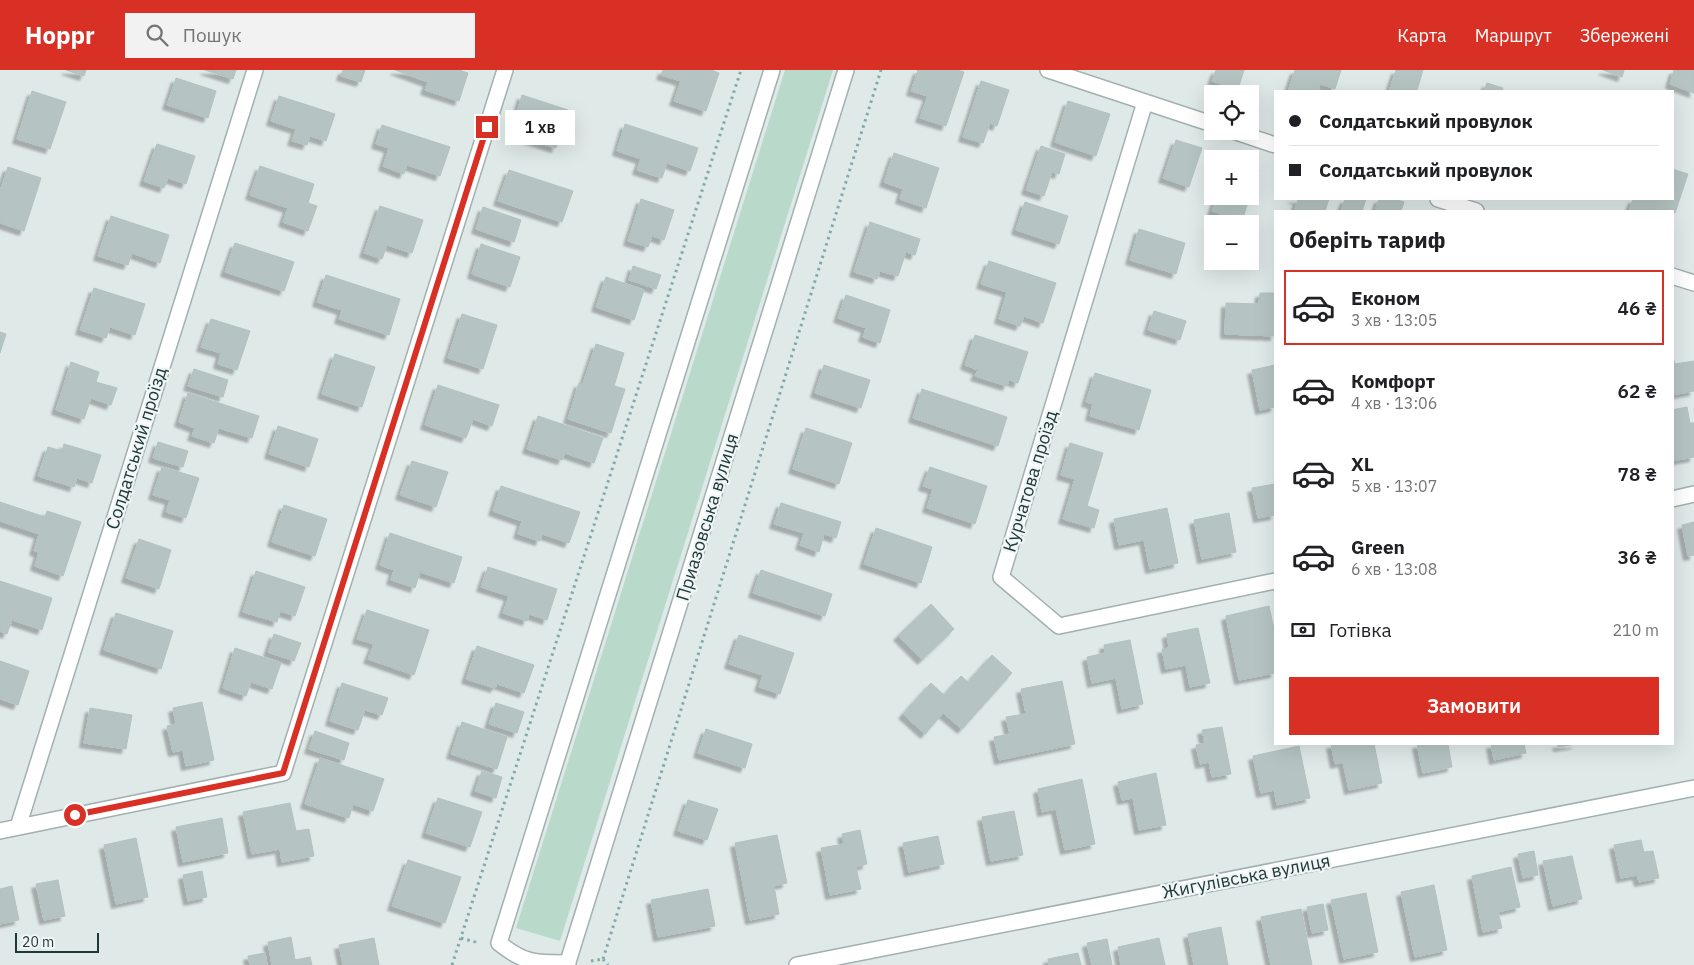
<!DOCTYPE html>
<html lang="uk">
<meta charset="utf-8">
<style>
:root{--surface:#fff;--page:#f2f2f2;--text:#202124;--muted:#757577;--line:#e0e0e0;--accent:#d93025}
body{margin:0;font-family:"IBM Plex Sans",sans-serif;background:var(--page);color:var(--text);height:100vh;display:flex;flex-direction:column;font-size:19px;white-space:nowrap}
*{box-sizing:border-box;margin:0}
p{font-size:16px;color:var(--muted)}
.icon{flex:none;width:28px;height:28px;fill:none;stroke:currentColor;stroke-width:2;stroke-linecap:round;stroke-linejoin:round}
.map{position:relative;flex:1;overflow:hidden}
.drawer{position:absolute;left:1274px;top:140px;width:400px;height:535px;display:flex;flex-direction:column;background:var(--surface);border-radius:0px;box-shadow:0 5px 20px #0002}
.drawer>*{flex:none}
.guide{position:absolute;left:1274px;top:20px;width:400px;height:110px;border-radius:0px;box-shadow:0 5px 20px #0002;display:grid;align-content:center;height:110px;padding:0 15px;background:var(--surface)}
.fabs{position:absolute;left:1204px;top:15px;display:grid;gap:10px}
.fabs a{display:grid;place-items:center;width:55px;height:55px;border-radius:0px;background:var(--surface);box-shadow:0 5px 20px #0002;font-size:25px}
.scale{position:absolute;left:15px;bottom:12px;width:84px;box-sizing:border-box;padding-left:5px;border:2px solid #213838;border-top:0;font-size:14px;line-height:18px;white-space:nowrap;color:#213838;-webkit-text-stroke:4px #eff6f5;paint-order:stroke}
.end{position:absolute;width:22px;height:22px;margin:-11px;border:6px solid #d93025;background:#fff;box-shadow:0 0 0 2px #fff}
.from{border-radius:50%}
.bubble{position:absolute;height:35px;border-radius:0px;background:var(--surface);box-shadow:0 5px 20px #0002;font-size:16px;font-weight:600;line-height:35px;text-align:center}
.guide b{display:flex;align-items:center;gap:18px;height:48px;font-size:19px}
.guide b+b{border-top:1px solid var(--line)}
.guide i{width:12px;height:12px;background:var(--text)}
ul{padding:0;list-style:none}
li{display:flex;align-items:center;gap:15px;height:75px;margin:0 10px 8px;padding:0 5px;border:2px solid transparent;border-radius:0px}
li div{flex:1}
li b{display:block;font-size:19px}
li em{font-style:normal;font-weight:600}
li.selected{border-color:var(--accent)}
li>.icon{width:45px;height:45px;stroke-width:1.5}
h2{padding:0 15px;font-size:22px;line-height:60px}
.pay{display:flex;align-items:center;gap:12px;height:55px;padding:0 15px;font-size:19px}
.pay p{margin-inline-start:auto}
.cta{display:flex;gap:10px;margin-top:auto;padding:10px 15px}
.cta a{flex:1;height:58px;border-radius:0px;background:var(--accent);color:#fff;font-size:20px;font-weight:600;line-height:58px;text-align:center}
header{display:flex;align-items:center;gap:30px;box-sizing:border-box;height:70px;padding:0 25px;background:var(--accent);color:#fff}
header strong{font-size:24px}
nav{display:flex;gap:28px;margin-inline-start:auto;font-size:18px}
.search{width:350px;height:45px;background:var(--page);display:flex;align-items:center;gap:12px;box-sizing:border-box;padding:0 18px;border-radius:0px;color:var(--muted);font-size:19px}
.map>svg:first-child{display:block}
</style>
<header>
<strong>Hoppr</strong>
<div class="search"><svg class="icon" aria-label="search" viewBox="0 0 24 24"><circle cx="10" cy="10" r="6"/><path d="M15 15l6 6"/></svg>Пошук</div>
<nav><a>Карта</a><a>Маршрут</a><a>Збережені</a></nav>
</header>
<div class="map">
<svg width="1694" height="895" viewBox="0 0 1694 895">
<defs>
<filter id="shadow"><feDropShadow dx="-4.5" dy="4.5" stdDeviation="1" flood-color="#0004"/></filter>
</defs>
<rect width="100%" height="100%" fill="#dfe9e8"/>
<path fill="#b9dacb" d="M785,0h48l-273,871 -44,-13z"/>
<path fill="#b5c4c2" stroke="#b2c2c0" filter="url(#shadow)" d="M66,0h20l-2,6z
M205,0h31l-3,9z
M343,0h22l-4,12 -20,-6z
M395,0h64l9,3 -9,28 -34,-11 3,-8z
M663,0h48l8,3 -13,38 -32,-10 7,-20 -20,-6z
M918,0h39l7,2 -18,54 -26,-8 8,-22 -17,-5z
M1216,0h28l-6,19 -26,-8z
M1295,0h46l-6,19 -15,-5 -2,7h-30z
M1396,0h27l-6,20 5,1h-33z
M1603,0h21l-2,7z
M1674,0h20v23l-24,-9z
M176,8l40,13 -8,27 -41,-13z
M981,11l28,9 -12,36 -7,-3 -7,20 -20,-6z
M1487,13l16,5 -1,3h-18z
M32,21l34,11 -16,47 -33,-10z
M522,25l46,15 -12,38 -38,-12 7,-21 -8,-3z
M279,26l56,18 -9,27 -16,-5 -3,9 -15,-4 4,-12 -25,-8z
M1068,31l42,13 -14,42 -41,-14z
M625,54l73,24 -8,23 -23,-8 -5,15 -25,-8 4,-11 -24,-8z
M382,55l68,22 -10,29 -33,-11 -3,9 -21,-8 6,-18 -13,-4z
M1176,70l26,8 -13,39 -26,-9z
M157,74l38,12 -9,28 -18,-6 -4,10 -20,-7z
M1041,76l24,8 -6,20 -7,-2 -8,24 -18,-6z
M894,83l45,15 -13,40 -26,-9 3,-10 -19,-7z
M260,96l54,18 -6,19 9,3 -9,25 -25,-9 5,-14 -38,-13z
M8,97l33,11 -17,53 -24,-8v-32z
M1250,97l9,3 -9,26z
M1672,99l16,5 -13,39 -9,-3 -37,1 4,-12h39z
M509,100l64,21 -11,31 -64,-21z
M1217,126h33l-8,25 -30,-10z
M641,129l33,11 -10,30 -12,-4 -4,11 -20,-6z
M1293,129h36l-4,12h-31l4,-11z
M1345,129h21l-4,12h-21z
M1379,129h15l10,3 -3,9h-26z
M1025,132l43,14 -9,28 -43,-14z
M380,136l43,14 -11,33 -25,-8 -5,14 -18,-6z
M483,137l38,13 -7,22 -38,-13z
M111,146l58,19 -9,28 -28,-10 -4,12 -30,-9z
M870,152l50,17 -5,16 -9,-3 -8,24 -18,-5 -3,8 -23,-7z
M1139,159l46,14 -9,31 -46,-14z
M235,173l59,19 -10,29 -59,-19z
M481,174l39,13 -10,30 -38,-13z
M989,191l67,22 -13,40 -19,-7 -4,10 -21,-7 8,-27 -26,-8z
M633,196l28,9 -5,14 -27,-9z
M326,205l74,24 -11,36 -50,-16 3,-9 -25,-8z
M606,207l38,13 -10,30 -38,-13z
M94,218l51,16 -10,31 -25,-8 -4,11 -26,-8z
M1260,223h15v43l-50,-2 1,-31 33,1z
M846,225l44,15 -10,33 -17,-6 3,-9 -28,-10z
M1154,241l32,10 -6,19 -32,-10z
M462,244l35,11 -14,44 -35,-11z
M211,249l39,12 -13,39 -19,-6 3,-11 -20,-6z
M0,262l6,2 -6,19z
M975,265l53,17 -10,31 -9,-3 -2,6 -32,-10 3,-6 -13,-5z
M596,274l28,9 -10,33 11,3 -14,44 -43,-14 11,-36 4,1z
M335,284l40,13 -13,40 -40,-13z
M1672,285l3,9 19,-3v30l-22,4z
M71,292l28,10 -3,10 21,6 -6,17 -20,-7 -7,21 -28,-9z
M824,295l46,15 -9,28 -46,-15z
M1275,295v42l-15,3 -8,-40z
M194,299l34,11 -5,17 -35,-11z
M1095,303l56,17 -12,40 -49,-14 3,-12 -7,-2z
M438,315l61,20 -7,21 -19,-7 -7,19 -41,-13z
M922,319l85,28 -9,29 -85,-28z
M188,323l71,23 -7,22 -33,-10 -5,15 -22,-7 3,-8 -16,-6z
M1687,337l3,16h4v34l-22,4v-51z
M538,346l65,22 -9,25 -29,-10 -3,7 -35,-11z
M278,356l40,13 -9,28 -40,-13z
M806,358l46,15 -13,41 -46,-15z
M158,372l30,9 -5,16 -30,-9z
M1070,373l33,10 -16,53 12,4 -5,18 -31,-9 12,-40 -14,-4z
M64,374l37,11 -9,28 -15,-5 -3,9 -36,-11 10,-29 14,4z
M412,391l36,11 -12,35 -36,-12z
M162,397l37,11 -13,40 -20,-6 4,-12 -17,-5z
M930,397l57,19 -12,38 -48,-16 6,-19 -10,-3z
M1275,414v31l-17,3 -6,-30z
M501,416l79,26 -11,31 -27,-9 -2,7 -22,-7 4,-13 -29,-10z
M0,432l45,15 2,-6 34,11 -18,54 -28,-10 4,-14 -5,-1 5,-17 -39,-13z
M781,433l60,19 -5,16 -12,-4 -5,18 -19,-7 4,-12 -30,-9z
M284,435l43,14 -12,37 -43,-14z
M1167,438l11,55 -28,6 -6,-29 -25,5 -5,-26z
M1229,443l7,39 -34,7 -8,-39z
M1694,452v33l-6,1 -6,-31z
M876,458l56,19 -11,36 -57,-19z
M390,463l72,24 -8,26 -34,-11 -5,16 -24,-8 3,-10 -14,-5z
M139,469l32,11 -12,39 -33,-11z
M488,497l69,22 -10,31 -18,-6 -2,7 -24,-8 6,-17 -28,-9z
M761,500l71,24 -7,22 -72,-23z
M256,501l49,16 -10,29 -15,-5 -3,11 -34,-10z
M0,511l52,17 -10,32 -30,-10 -5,14 -7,-3z
M931,534l23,25 -32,31 -24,-24z
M1269,536l6,28v39l-36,7 -13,-64z
M367,540l62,20 -15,45 -46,-16 6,-15 -17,-5z
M116,543l57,18 -12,38 -57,-19z
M1198,558l12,55 -20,4 -4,-22 -20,4 -4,-20 7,-1 -2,-14z
M274,564l27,9 -7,18 -26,-9z
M739,565l55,18 -14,41 -21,-7 4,-12 -34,-11z
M1130,570l13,64 -21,5 -6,-31 -24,5 -5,-26 18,-4 -1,-8z
M477,576l57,19 -10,28 -27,-9 -2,4 -29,-9z
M235,578l46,15 -9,26 -21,-7 -5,14 -23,-8z
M992,585l20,18 -50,56 -19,-16 -18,21 -22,-20 28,-31 13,12 17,-19 7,6z
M0,591l29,10 -11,34 -18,-6z
M1062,611l13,63 -76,16 -5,-23 16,-3 -4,-17 20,-3 -5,-25z
M342,613l46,15 -6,17 -17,-5 -7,20 -28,-9z
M202,632l12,58 -28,6 -3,-16 -10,2 -6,-26 9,-2 -3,-16z
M496,633l28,9 -7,21 -28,-9z
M90,638l42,7 -6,34 -42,-6z
M462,652l45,15 -10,32 -46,-15z
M1222,657l9,47 -19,3 -3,-15 -9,2 -4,-19 9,-2 -3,-13z
M706,659l46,15 -7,24 -47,-15z
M315,661l34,12 -5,17 -35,-11z
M1331,674h43l8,39 -33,7 -6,-28 -8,2z
M1417,674h31l4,23 -29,6z
M1491,674h33l2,9 -32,7z
M1557,674h19l-18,3z
M1299,676l11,52 -33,7 -3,-15 -13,3 -8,-37z
M320,688l64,21 -11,32 -20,-7 -4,14 -44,-14z
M482,701l20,6 -6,21 -21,-7z
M1156,703l10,52 -27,5 -6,-32 -11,2 -4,-18z
M1082,709l13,65 -30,6 -9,-41 -14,3 -4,-23z
M438,728l44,14 -12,35 -44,-14z
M688,730l30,9 -11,31 -29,-9z
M290,733l6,28 13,-2 5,27 -32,6 -2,-13 -28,5 -9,-42z
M1014,741l9,44 -32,6 -9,-44z
M222,748l6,35 -45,9 -7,-35z
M860,760l7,34 -11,3 5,22 -31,6 -9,-47 23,-4 -2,-10z
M777,765l10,48 -13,3 5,28 -29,6 -15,-77z
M938,766l6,28 -35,8 -6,-29z
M136,768l12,59 -32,7 -12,-59z
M1641,770l3,12 9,-1 6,27 -20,4 -2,-7 -16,3 -7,-33z
M1534,781l4,24 -15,3 -5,-24z
M1572,786l10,43 -29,7 -10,-45z
M408,790l53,17 -16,46 -53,-17z
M1511,797l9,40 -22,5 4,16 -19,4 -11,-56z
M202,801l5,26 -19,4 -5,-26z
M58,810l7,36 -21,4 -8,-36z
M1434,815l13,65 -32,7 -14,-65z
M12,816l7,34 -19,4v-35z
M708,819l7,37 -57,11 -7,-37z
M1366,823l12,59 -34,7 -13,-59z
M1323,834l5,26 -16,3 -5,-26z
M1301,839l11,56h-41l-10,-48z
M1221,857l7,38h-34l-6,-31z
M291,867l4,23 15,-3 2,8h-40l-4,-23z
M374,868l5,27h-36l-4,-20z
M1159,868l6,27h-44l-3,-18z
M1107,869l5,26h-20l-5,-22z
M265,883l2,12h-17l-2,-9z
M1078,883l3,12h-32l-1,-6z"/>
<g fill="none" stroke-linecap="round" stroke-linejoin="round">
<defs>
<path id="minor" d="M1048,0l164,54
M1145,32l-144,475 58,49 216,-45
M1233,61l42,14
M1438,129l38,12
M1672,206l22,7
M1672,429l22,-5
M18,757l237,-757
M0,761l283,-58 222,-703
M797,895l897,-177"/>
<path id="tertiary" d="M499,873l273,-873
M499,873c26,21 37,20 69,20
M567,895l279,-895"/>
</defs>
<use href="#minor" stroke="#a2b0b0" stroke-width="18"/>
<use href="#tertiary" stroke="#a2b0b0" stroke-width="18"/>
<path stroke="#81abaa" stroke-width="3" stroke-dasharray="2.5 4" stroke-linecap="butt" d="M461,868l14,4 1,2
M603,889l278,-889
M603,889l5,6
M591,891l12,-2
M452,895l289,-895"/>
<use href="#minor" stroke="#fff" stroke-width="15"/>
<use href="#tertiary" stroke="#fff" stroke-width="15"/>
</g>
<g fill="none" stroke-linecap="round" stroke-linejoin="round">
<path stroke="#d93025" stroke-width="6" d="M75,745l208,-42 204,-646"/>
</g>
<g text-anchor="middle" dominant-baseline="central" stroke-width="4.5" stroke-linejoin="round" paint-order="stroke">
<g font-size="18" fill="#213838" stroke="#eff6f5">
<text transform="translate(136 378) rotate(-73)">Солдатський проїзд</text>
<text transform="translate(1030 411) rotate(-73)">Курчатова проїзд</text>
<text transform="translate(707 447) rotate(-73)">Приазовська вулиця</text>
<text transform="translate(1246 806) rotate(-11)">Жигулівська вулиця</text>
</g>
</g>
</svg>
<div class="fabs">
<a><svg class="icon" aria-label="locate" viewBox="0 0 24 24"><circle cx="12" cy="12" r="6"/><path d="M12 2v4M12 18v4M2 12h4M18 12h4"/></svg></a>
<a>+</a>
<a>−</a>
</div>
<div class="scale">20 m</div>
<i class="end from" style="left:75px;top:745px"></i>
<i class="end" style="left:487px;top:57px"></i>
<div class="bubble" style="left:505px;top:40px;width:70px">1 хв</div>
<div class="guide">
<b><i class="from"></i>Солдатський провулок</b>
<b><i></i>Солдатський провулок</b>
</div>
<section class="drawer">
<h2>Оберіть тариф</h2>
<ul>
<li class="selected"><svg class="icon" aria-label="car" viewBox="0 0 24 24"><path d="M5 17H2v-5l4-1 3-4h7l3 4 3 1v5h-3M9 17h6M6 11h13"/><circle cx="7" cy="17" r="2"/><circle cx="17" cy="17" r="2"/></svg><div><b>Економ</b><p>3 хв · 13:05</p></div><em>46 ₴</em></li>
<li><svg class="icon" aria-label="car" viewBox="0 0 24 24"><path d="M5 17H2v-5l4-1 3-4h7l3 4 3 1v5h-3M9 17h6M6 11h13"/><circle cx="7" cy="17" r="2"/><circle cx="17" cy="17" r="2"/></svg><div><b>Комфорт</b><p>4 хв · 13:06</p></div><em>62 ₴</em></li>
<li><svg class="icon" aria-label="car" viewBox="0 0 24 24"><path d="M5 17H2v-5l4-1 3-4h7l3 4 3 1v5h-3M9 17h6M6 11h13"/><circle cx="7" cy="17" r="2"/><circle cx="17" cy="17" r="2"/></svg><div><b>XL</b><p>5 хв · 13:07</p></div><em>78 ₴</em></li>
<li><svg class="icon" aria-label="car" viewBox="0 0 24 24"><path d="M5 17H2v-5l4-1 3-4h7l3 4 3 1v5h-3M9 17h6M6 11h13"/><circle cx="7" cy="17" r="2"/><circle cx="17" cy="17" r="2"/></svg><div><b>Green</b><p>6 хв · 13:08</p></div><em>36 ₴</em></li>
</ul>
<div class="pay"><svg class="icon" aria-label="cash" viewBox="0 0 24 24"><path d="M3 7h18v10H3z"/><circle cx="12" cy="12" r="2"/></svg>Готівка<p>210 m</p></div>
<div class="cta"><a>Замовити</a></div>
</section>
</div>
